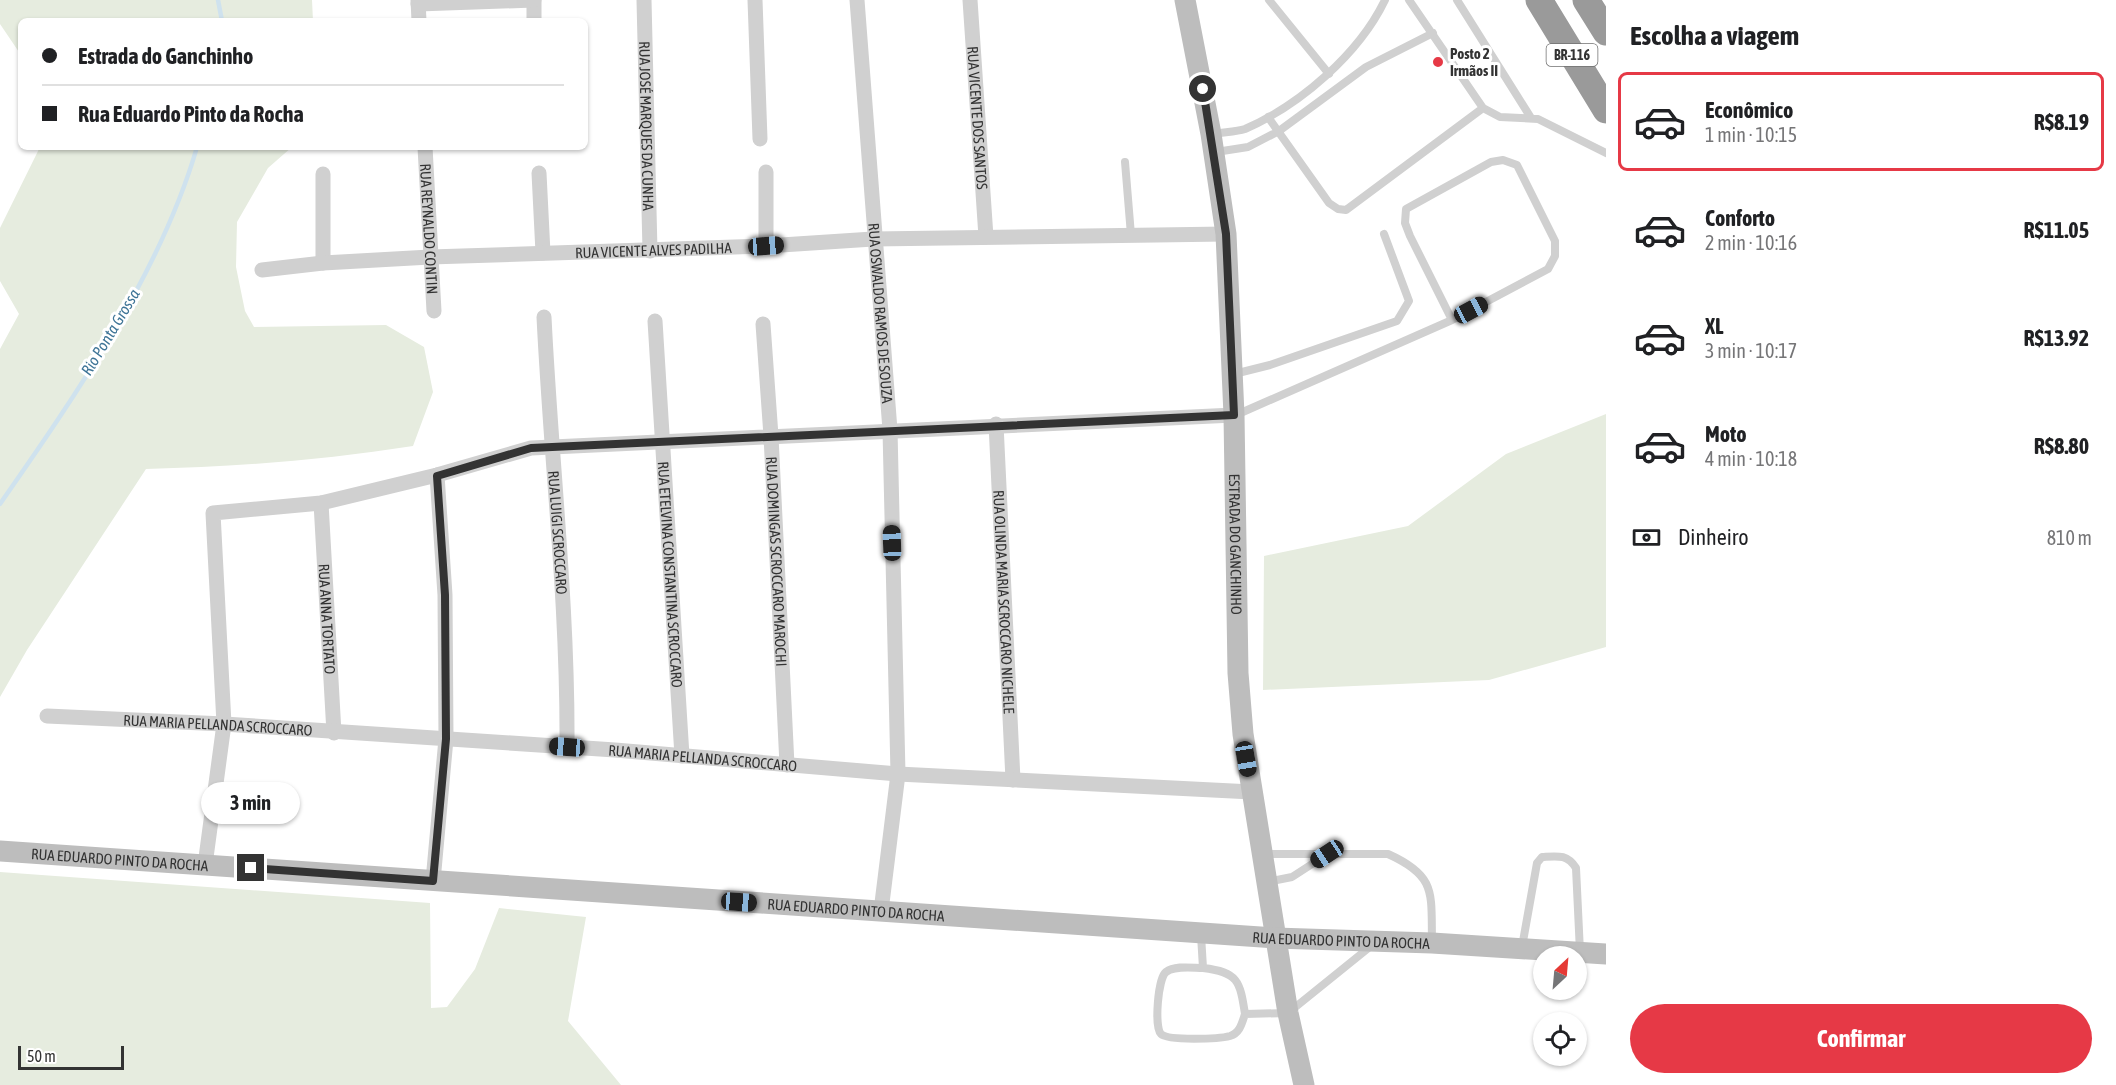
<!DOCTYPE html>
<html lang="pt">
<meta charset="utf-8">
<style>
:root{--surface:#fff;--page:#f6f6f6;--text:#202124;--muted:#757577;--line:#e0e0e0;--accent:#e63946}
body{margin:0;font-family:"Asap Condensed",sans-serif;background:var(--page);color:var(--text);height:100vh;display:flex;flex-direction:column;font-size:22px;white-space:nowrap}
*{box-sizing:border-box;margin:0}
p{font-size:20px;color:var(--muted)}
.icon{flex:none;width:33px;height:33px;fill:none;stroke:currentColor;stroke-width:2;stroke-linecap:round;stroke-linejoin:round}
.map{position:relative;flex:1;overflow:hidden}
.sheet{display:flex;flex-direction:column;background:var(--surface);width:510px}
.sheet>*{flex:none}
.hud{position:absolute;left:18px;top:18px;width:570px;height:132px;border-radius:9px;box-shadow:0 2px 4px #0004;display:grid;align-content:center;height:132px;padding:0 24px;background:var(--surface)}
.needle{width:39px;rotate:26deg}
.buttons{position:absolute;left:1533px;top:946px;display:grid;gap:12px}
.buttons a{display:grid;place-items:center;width:54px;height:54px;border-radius:50%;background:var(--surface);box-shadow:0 2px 4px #0004;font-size:30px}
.scale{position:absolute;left:18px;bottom:15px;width:106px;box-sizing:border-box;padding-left:6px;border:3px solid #333;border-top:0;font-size:16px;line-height:21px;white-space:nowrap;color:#333;-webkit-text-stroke:4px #fff;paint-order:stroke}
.end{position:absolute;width:27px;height:27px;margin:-14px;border:8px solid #333;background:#fff;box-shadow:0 0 0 3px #fff}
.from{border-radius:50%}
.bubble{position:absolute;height:42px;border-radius:21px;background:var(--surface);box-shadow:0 2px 4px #0004;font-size:20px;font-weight:700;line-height:42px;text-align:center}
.car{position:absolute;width:18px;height:36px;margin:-18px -9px;border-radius:8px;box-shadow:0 0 4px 2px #0007;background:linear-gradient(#222 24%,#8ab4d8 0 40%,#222 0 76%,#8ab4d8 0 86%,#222 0)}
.hud b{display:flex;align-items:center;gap:21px;height:57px;font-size:22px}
.hud b+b{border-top:2px solid var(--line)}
.hud i{width:15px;height:15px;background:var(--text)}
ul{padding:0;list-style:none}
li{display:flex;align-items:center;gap:18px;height:99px;margin:0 12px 9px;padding:0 12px;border:3px solid transparent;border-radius:9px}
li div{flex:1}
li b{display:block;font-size:22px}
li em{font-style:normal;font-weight:700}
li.active{border-color:var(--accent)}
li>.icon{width:54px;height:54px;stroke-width:1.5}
h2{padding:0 24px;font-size:27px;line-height:72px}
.pay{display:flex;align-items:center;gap:15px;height:66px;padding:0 24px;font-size:22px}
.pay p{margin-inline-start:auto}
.button{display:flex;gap:12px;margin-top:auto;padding:12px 24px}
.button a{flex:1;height:69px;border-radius:36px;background:var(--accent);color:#fff;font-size:24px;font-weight:700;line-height:69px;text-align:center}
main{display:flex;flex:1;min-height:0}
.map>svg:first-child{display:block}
</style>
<main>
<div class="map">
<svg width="1606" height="1085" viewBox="0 0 1606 1085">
<rect width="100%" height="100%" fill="#fff"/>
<path fill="#e6ecdf" d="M0,0h312l1,21h-292v34l-21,-31z
M40,147h252l-24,21 -31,54 -1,45 9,44 9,16 132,-2 38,22 9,45 -20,54c-89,14 -177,21 -267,23l-119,181 -27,47v-348l19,-35 -19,-33v-53z
M1606,414v233l-117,33 -226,10 1,-134 144,-30 98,-72z
M0,872l430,31 1,105 16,-1 28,-38 24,-61 87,9 -18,104 53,64h-621z"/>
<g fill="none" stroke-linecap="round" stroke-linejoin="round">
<path stroke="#cfe2ee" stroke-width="4.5" d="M218,0l4,21
M0,504c74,-106 161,-232 197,-357"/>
<path stroke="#d0d0d0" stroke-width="8" d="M1269,0l60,74
M1409,0l74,108 17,9 38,2 68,34
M1457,0l74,118
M1268,117l61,86 9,6 8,1 137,-102
M1213,134c10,-2 23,-2 32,-5 55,-24 114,-75 140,-129
M1216,152l32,-5 31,-16 87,-64 67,-34
M1125,162l6,73
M1234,374l36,-9 127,-44 12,-20 -25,-67
M1236,415l216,-95 96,-51 7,-13v-15l-38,-76 -14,-5 -12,2 -85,47 -1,14 5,13 42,84
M1263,854h125c49,22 43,39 44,88
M1267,882l25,-5 34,-22
M1201,935l2,33c35,4 37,13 42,46l43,-1 83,-67
M1522,947l15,-84 5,-6c16,-1 25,-3 34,11l4,84
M1203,968c-10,0 -28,-3 -37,4 -8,6 -12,55 -5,62 7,7 58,5 69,2 10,-3 12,-13 15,-22"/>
<g stroke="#d0d0d0" stroke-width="15">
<path d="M418,0l1,21"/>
<path d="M534,0v21"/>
<path id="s1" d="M644,0l6,251"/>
<path d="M755,0l5,139"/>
<path id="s2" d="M857,0l33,430 8,344 -17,137"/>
<path id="s3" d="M970,0l16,237"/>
<path d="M418,4l116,-4"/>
<path id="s4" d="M425,147l9,164"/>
<path d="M539,173l4,80"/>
<path d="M766,246v-74"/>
<path d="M323,263v-89"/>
<path id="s5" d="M262,270l61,-7 107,-6 336,-11 107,-7 353,-5"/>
<path id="s6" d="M544,317c7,144 24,286 23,430"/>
<path id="s7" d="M655,321l27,435"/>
<path id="s8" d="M763,324l8,112 16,329"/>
<path id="s9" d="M996,424l17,356"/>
<path id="s10" d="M321,503l13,230"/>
<path id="s11" d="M47,716l177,8 391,26 283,24 354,18"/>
<path d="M205,865l19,-141 -11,-211 108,-10 116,-28 94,-27 703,-33"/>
<path d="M433,881l13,-142 -1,-144 -8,-120"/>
</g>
<g stroke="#bdbdbd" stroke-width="21">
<path id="s12" d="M1185,0l26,134 15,100 8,181 4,258 5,61 45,279 16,72"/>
<path id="s13" d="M0,851l1275,87 157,5 174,11"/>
</g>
<path stroke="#9a9a9a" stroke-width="27" d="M1539,0l67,110
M1586,0l20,32"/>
</g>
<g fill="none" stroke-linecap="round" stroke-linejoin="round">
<path stroke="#333" stroke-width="8" d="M251,868l182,13 13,-142 -1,-144 -8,-119 94,-28 703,-33 -8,-181 -23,-145"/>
</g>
<circle fill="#e63946" stroke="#fff" stroke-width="2" cx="1438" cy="62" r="6"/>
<g text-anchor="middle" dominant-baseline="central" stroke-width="6" stroke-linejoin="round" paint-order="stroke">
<rect fill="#fff" stroke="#707070" stroke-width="1.5" x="1546.5" y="44" width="51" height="22" rx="4.5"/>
<g font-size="14" font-weight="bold" fill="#333">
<text x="1572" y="55">BR-116</text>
</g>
<g font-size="15" font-weight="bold" fill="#333" stroke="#fff" text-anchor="start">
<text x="1450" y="53">Posto 2<tspan x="1450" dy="17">Irmãos II</tspan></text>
</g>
<g font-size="15" fill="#333" stroke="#fff">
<text stroke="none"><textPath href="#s3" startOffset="118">RUA VICENTE DOS SANTOS</textPath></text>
<text stroke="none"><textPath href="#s1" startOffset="126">RUA JOSÉ MARQUES DA CUNHA</textPath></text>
<text stroke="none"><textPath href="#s4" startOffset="82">RUA REYNALDO CONTIN</textPath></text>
<text stroke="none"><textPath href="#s5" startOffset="392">RUA VICENTE ALVES PADILHA</textPath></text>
<text stroke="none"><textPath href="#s2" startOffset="314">RUA OSWALDO RAMOS DE SOUZA</textPath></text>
<text stroke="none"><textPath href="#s6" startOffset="216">RUA LUIGI SCROCCARO</textPath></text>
<text stroke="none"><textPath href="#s12" startOffset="548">ESTRADA DO GANCHINHO</textPath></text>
<text stroke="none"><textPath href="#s8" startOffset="238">RUA DOMINGAS SCROCCARO MAROCHI</textPath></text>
<text stroke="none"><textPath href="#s7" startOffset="254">RUA ETELVINA CONSTANTINA SCROCCARO</textPath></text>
<text stroke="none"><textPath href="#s9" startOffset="178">RUA OLINDA MARIA SCROCCARO NICHELE</textPath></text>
<text stroke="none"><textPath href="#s10" startOffset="116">RUA ANNA TORTATO</textPath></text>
<text stroke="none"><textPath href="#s11" startOffset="171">RUA MARIA PELLANDA SCROCCARO</textPath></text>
<text stroke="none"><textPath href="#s11" startOffset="657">RUA MARIA PELLANDA SCROCCARO</textPath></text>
<text stroke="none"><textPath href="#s13" startOffset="120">RUA EDUARDO PINTO DA ROCHA</textPath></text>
<text stroke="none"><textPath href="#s13" startOffset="858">RUA EDUARDO PINTO DA ROCHA</textPath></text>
<text stroke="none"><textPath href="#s13" startOffset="1344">RUA EDUARDO PINTO DA ROCHA</textPath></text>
</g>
<g font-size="16" font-style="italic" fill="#3f7597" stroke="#fff">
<text transform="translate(110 332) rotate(-59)">Rio Ponta Grossa</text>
</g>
</g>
</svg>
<div class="buttons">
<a><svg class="needle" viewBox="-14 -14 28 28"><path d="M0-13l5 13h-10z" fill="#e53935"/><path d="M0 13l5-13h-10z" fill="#757577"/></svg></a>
<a><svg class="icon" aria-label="locate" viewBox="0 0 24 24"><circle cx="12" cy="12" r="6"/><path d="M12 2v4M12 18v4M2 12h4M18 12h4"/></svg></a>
</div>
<div class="scale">50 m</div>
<i class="end from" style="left:1203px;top:89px"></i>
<i class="end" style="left:251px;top:868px"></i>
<div class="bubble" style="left:201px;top:782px;width:99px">3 min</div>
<i class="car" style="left:766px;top:246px;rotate:86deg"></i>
<i class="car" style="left:1471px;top:310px;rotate:62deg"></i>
<i class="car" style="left:892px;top:543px;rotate:358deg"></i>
<i class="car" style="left:567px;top:747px;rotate:274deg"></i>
<i class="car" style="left:1246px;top:759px;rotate:170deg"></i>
<i class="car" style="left:1327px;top:854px;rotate:237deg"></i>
<i class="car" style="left:739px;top:902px;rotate:94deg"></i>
<div class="hud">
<b><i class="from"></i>Estrada do Ganchinho</b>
<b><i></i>Rua Eduardo Pinto da Rocha</b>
</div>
</div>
<section class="sheet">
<h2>Escolha a viagem</h2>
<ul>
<li class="active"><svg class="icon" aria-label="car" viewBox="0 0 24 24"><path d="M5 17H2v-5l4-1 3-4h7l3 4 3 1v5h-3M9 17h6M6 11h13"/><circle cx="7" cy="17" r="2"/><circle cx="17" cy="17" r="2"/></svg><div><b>Econômico</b><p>1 min · 10:15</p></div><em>R$8.19</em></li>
<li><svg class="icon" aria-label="car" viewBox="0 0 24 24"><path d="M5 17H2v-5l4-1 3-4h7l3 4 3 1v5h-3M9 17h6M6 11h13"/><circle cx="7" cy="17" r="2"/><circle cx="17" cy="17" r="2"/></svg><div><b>Conforto</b><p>2 min · 10:16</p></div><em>R$11.05</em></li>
<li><svg class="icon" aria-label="car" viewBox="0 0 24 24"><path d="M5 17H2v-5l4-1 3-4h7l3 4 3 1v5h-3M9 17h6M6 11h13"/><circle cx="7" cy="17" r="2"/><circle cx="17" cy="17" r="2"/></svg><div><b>XL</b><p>3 min · 10:17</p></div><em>R$13.92</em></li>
<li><svg class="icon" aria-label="car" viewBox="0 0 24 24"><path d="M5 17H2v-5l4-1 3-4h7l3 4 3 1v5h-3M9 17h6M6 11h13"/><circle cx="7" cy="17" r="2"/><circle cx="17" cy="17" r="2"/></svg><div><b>Moto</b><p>4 min · 10:18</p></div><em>R$8.80</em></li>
</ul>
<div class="pay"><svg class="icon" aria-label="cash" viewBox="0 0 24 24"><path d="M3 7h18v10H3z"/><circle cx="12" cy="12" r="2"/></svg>Dinheiro<p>810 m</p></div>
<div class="button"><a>Confirmar</a></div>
</section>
</main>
